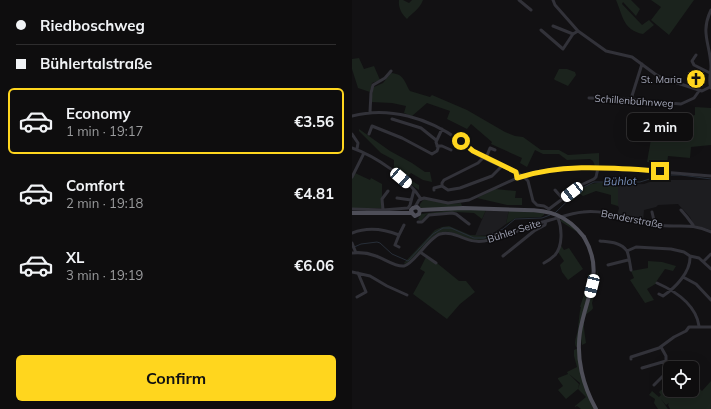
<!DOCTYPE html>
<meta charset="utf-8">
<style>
:root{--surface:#0e0d0e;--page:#171617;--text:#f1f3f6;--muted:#9b9c9e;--line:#2e2d2e;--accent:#ffd61e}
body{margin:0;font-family:Mulish,sans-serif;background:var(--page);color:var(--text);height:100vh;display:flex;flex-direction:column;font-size:15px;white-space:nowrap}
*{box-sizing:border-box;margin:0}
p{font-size:13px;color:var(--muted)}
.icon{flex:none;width:22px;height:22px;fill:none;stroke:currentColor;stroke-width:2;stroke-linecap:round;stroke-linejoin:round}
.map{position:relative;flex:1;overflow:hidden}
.sheet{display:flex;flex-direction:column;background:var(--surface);width:352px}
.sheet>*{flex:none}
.hud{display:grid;align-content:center;height:88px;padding:0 16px;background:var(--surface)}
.tools{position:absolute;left:311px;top:361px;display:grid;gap:8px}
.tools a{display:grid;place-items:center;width:36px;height:36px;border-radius:6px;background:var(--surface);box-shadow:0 4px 16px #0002,0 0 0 1px var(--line);font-size:20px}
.end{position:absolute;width:18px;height:18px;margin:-9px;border:5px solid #ffd61e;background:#111;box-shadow:0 0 0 2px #111}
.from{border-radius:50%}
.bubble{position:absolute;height:28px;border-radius:6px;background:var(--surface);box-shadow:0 4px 16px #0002,0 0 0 1px var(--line);font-size:13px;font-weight:700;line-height:28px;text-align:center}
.car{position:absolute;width:12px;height:24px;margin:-12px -6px;border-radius:5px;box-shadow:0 0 3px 1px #0007;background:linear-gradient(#fff 24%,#345 0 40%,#fff 0 76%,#345 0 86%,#fff 0)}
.hud b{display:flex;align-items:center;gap:14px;height:38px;font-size:15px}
.hud b+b{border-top:1px solid var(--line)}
.hud i{width:10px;height:10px;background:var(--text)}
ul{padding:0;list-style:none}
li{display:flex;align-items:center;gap:12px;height:66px;margin:0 8px 6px;padding:0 8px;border:2px solid transparent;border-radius:6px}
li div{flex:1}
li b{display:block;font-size:15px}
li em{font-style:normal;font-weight:700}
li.on{border-color:var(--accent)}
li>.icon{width:36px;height:36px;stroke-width:1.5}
.button{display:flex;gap:8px;margin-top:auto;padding:8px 16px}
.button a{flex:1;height:46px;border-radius:6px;background:var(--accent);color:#111;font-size:16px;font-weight:700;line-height:46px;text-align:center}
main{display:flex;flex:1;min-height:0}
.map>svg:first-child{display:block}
</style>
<main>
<section class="sheet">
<div class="hud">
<b><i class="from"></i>Riedboschweg</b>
<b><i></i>Bühlertalstraße</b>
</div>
<ul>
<li class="on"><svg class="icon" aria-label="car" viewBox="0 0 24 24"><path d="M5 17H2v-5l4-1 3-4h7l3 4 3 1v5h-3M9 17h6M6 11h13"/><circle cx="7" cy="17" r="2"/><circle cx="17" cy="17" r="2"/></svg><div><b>Economy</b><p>1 min · 19:17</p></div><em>€3.56</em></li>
<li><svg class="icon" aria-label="car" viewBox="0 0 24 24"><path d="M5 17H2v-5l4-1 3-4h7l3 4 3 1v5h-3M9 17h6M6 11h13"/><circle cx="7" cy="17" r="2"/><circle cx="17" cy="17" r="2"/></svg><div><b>Comfort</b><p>2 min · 19:18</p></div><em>€4.81</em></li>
<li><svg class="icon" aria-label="car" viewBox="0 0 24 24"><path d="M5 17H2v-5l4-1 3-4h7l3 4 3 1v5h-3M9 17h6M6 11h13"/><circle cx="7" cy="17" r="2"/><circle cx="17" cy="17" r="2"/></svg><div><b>XL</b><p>3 min · 19:19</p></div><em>€6.06</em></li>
</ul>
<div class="button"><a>Confirm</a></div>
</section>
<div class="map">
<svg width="359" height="409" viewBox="0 0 359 409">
<rect width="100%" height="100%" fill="#121113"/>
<path fill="#1d1d20" d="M309,178v2h50v50l-17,-5 -4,-8 -12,-13 -20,1 -2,2 -12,3 -1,12 -26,-6 2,-8 -1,-2v-21l26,-1z
M134,210h23l-3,14 -15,11 -16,1z"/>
<path fill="#1b231d" d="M47,0h4l6,3 3,-3h11c-4,10 -10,12 -16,19 -5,-5 -9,-11 -8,-19z
M264,0h15l9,9 -4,7 -13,-14 -1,2 20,21 7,-5 5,5 -11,9c-20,-4 -20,-18 -27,-34z
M299,0h43l-25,35 -18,-15 10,-13z
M7,58l5,11 10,-3 6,14 -8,3 -2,9 -12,-4 -6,-19v-10z
M207,69h8l8,3 1,3 -8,11 -13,-6 -1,-1z
M39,73c13,1 13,8 19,18l20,6 2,-2 35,15 38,22 10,4 8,1 18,13h18l9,5 31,-2v13h-4l-2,-5 -3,-2 -23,1 -8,-6h-16l-8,-4 -8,17 -7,-4 2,-5 -31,-14 1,-2 -21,-18 -4,5 -20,-10 3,-8 -23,-8 -15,13 -8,-3 2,-7 -14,-3 -21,-1 2,-13 1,-2 9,-4z
M343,107l16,1v37l-20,2 -1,11 -22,-2 -1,8 -20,-2 4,-23 -11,-1 30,-24 20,-1v3l5,-1z
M7,129l31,22 22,12 13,9h5l2,10 -9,-2 -12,-7 -2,2c1,5 6,8 10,10v5l-9,-6 -16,-14v-10l-13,-7 -22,-22z
M3,173l15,7 1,-2 11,6v24h-30v-30z
M261,182l22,1v2h-17v21l-7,-2v-9l-15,-4 -13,5 -3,-2 -8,7 -2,-2c15,-15 22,-17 43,-17z
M143,189l21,2 -1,7h7v7h-15l-30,-7z
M72,199l25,5 12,-1 1,3 -39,3 -3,-2v-3z
M106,209l28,1 -4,9 -8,-6 -19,-1 -26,2 -3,1 -5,6 -3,-2 3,-5z
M157,210l35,3v2l-3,2 -25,1 -10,6z
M209,219c10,4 18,12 24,22 20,34 -8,70 -7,105l-2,1c-3,-7 2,-12 2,-19 1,-8 1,-14 3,-21h-1l8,-25 1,-3 -2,-4 5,-2c-1,-13 -2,-27 -11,-37 -5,-6 -14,-10 -21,-15z
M97,226l21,9 18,1 1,2c-7,2 -16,3 -23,0 -12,-4 -17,-10 -31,-3l-25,26 -5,3 -1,-1 31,-33 7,-3z
M208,244l4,6 5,-2 14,21 -15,11 -6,-8 -2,-7 4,-4 -6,-9z
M74,257l6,2 27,22h7l9,11 -15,12 -13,15 -34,-25 12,-22 -5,-3z
M296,261l14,1 14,4 -3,5 -8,-2 -9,13 1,1 -10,6 7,11 -9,3 -15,-23 4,-2 -3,-7 17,-3z
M246,270v11l-6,22 1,5c-1,3 -5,4 -7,7 -4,8 -1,20 0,28l-4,2 -1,-6 2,-17z
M226,348l1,18 16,43h-14l-4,-3 -2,1v-1l11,-9 -8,-8 2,-6 -11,-9 10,10 -1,5 -12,10 -8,-9 5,-4 -5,-7v-1l10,-4 -1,-2 10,-5 -3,-11v-6z
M359,381v28h-41l-2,-4 1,-2 -3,2 -5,-6 7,10h-10l-4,-6 1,-4 -6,-4 3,-4 7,6 2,-2 -2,-3 11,-10v8h22v-8l1,3 2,-1 7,7z"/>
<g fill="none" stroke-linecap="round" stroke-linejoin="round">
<path stroke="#272e38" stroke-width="1" d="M203,213l25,-24 14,-7h46l16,-5 11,-2h14l30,4
M0,248l9,-4 16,-2 3,1 12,11 16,7 25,-27 10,-6h8l23,10h10l19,-9 12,-10 27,-1 8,-3"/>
<path stroke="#323239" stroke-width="3" d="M167,0l12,10
M201,0l2,5 23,26 28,20 26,6 23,17 7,4 40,13 8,-4
M359,10c-11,23 -1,33 0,56 0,7 -3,15 0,22
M201,26l20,8
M189,30l22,19 10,-15 5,-3
M344,55l-4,6 2,4 16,8
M237,98l42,1 25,3 25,2 13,-6 5,-7
M279,99l11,-35
M18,112l1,-19 2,-8 12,-7 6,-7
M0,116c37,-10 76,2 107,24 5,3 9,8 14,12 15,10 34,15 50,24l5,5 5,20 4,4 7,1 5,3 32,-24 13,-6 2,-2 2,-9
M40,119l29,9 15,12
M0,134l6,9 -1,6
M17,134l3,-8 30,12 30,16 5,-3 1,-3 -2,-6 6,-13
M85,146h5l9,4
M0,148c23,8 56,30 69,51
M132,157l-6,6 -34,17 -2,3v3l6,4 12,-2 32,-12 11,-11
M134,158l4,-10 5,2
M0,177l12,-24
M82,190v-2l8,-2
M203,190l8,9
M45,198l14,2
M63,207l4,-7 5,-2 24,5 21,-3 48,-22 19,-6 22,-4 67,1 86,7
M0,209l31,1 25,-2 2,-3 4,-15
M31,210l-1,-11 6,-8
M329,210l6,7 6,8
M300,212l3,13
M66,222h4l7,-7 23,-2 4,1 13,10
M0,233c15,-6 32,-4 47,2l5,-10
M47,235l-4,10 4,2
M248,241c9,1 21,1 27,10 2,5 3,13 4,19
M0,243l4,10
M275,251l9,-4 35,2 13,3 6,4 9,2 12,11
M68,252l16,11
M0,253c8,-1 16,0 24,3 9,3 19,11 28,10 10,-2 25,-29 36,-32 16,-4 26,10 44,7 16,-2 31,-9 46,-15 6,-3 14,-4 20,-6 11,-3 22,-7 33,-8 25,-3 50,10 74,13 22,3 33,-3 54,7
M151,256l31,-25 11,-6 1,-4
M352,261l7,-7
M192,263c4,-2 8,-5 11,-8 8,-9 7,-27 3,-37
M256,265l20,-5
M0,272l18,4 17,10 20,9
M331,277l13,7 15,16
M305,283c18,8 39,22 42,43
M307,294l4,2c12,-8 28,-24 27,-40
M5,297l9,-5 -8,-19
M279,359v-2l28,-9 15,-11 12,-6 3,-4h22
M290,368l24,-7
M302,385l12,-12v-17l-5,-9"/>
<path stroke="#4e4e58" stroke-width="4" d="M68,210l43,-2 61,2
M0,213h60l3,3 4,-2 1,-4 -3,-3 -4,1 -2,2 1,3
M232,237c21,36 2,58 -4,95 -4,26 3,54 16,77"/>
<path stroke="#4e4e58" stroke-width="4" d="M172,210c26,0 43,5 60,27"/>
</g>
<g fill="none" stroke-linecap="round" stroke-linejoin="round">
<path stroke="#ffd61e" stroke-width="5" d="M109,141l12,10 43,21 1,6c46,-15 95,-10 143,-7"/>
</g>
<defs>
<symbol id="church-disc" viewBox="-11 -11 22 22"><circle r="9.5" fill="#ffd61e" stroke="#0d0c0e"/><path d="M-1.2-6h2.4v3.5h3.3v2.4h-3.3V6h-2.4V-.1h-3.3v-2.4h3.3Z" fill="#111"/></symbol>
</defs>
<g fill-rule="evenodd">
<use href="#church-disc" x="333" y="68" width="22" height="22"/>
</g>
<g text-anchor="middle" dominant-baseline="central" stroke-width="3" stroke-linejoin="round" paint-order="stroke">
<g font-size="10" fill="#a1a4b5" stroke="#0d0c0e" text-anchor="end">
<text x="330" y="79">St. Maria</text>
</g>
<g font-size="10" fill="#a1a4b5" stroke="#0d0c0e">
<text transform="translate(282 101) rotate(4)">Schillenbühnweg</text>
<text transform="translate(280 219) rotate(11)">Benderstraße</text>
<text transform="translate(162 231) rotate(-18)">Bühler Seite</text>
</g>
<g font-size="11" font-style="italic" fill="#748cb5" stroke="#0d0c0e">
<text transform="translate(268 181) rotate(-1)">Bühlot</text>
</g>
</g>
</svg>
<div class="tools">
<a><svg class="icon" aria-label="locate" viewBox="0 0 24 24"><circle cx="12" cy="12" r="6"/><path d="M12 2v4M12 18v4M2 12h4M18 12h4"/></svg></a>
</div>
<i class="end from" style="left:109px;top:141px"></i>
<i class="end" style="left:308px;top:171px"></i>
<div class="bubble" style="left:275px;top:113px;width:66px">2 min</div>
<i class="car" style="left:49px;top:178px;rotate:131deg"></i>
<i class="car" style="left:220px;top:192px;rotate:232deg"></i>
<i class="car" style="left:240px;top:286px;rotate:194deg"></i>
</div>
</main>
